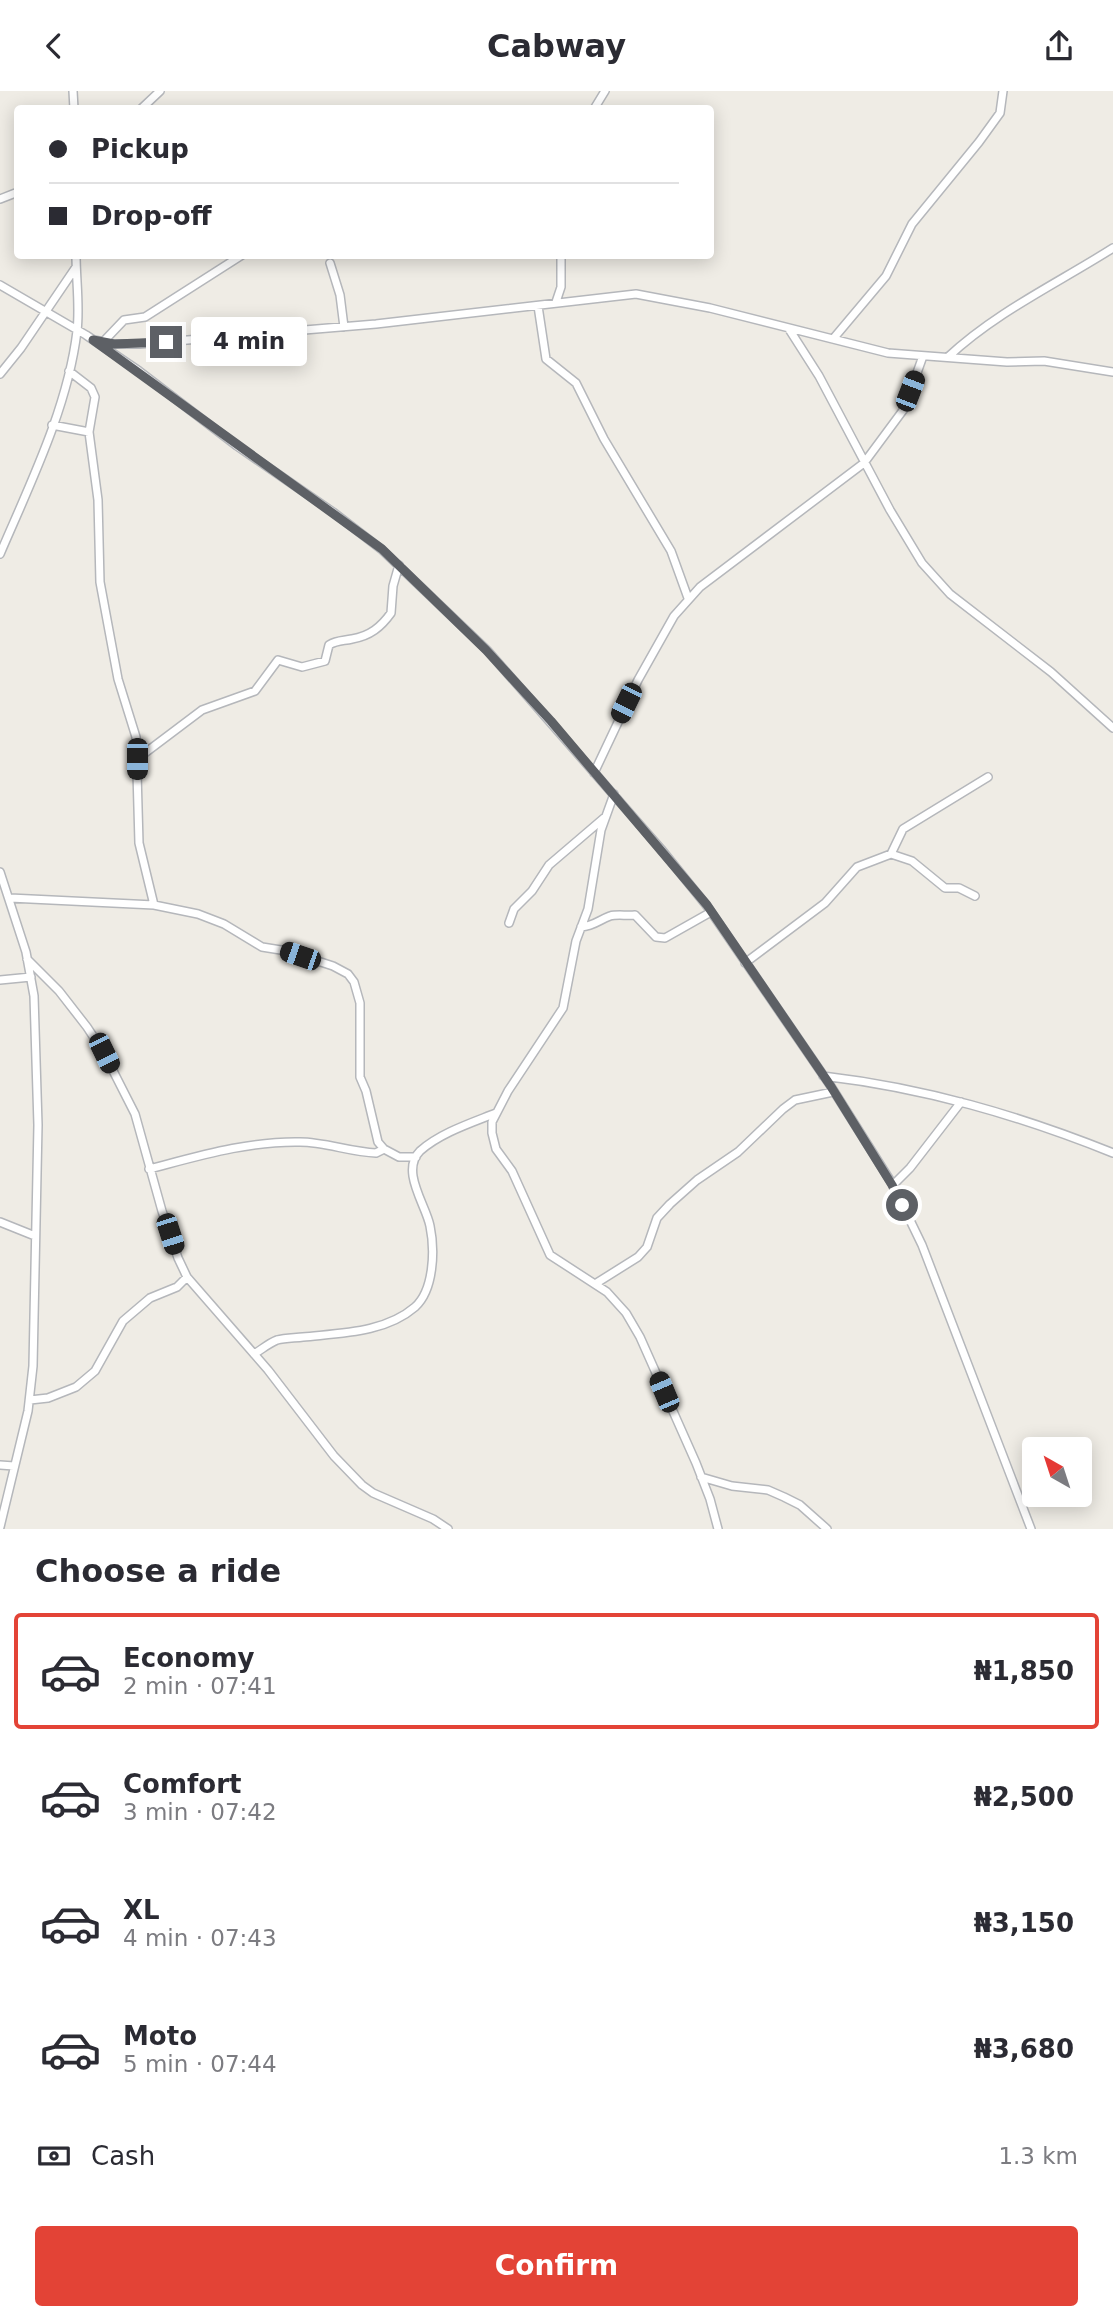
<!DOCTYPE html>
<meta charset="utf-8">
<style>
:root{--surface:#fff;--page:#f2f2f3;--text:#2b2b33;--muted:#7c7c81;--line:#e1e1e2;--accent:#e34336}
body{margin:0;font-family:"DejaVu Sans",sans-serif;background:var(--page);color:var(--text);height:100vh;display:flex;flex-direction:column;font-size:26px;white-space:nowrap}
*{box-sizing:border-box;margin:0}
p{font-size:23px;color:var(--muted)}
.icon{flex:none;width:38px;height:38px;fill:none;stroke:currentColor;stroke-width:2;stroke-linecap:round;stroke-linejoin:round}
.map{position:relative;height:1438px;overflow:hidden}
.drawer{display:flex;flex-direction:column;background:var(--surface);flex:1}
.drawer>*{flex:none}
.hud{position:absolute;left:14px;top:14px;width:700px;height:154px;border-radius:7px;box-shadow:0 4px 18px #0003;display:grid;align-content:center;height:154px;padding:0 35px;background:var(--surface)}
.needle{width:46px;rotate:321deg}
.buttons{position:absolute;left:1022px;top:1346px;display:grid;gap:14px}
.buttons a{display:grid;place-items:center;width:70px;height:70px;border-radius:7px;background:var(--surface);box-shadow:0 4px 18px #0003;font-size:35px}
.end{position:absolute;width:32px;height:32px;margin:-16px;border:9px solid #5d6065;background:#fff;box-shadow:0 0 0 4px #fff}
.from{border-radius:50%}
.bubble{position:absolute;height:49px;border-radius:7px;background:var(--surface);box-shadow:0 4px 18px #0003;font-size:23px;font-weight:800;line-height:49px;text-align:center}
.car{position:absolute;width:21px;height:42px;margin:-21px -10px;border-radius:9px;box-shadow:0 0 5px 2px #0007;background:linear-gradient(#222 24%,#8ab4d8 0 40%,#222 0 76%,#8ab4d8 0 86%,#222 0)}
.hud b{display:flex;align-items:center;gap:24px;height:66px;font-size:26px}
.hud b+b{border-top:2px solid var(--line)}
.hud i{width:18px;height:18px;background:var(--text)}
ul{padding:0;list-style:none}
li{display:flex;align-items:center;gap:21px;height:116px;margin:0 14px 10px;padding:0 21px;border:4px solid transparent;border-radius:7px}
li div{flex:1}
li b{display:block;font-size:26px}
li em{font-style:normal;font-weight:800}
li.current{border-color:var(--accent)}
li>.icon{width:63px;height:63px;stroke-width:1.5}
h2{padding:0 35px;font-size:32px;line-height:84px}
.pay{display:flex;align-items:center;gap:18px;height:77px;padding:0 35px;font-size:26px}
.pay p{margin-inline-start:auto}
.button{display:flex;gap:14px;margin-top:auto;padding:14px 35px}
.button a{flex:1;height:80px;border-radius:7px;background:var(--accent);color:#fff;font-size:28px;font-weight:800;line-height:80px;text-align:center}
header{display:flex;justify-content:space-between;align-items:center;height:91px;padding:0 35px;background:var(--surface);font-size:32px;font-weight:800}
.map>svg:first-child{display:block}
</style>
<header><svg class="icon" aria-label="back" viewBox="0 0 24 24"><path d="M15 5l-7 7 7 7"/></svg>Cabway<svg class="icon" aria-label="share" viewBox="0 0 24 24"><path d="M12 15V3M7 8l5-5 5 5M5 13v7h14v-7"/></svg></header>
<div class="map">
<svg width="1113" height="1438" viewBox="0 0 1113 1438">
<rect width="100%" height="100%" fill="#efece5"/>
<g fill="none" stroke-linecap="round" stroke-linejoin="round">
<defs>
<path id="minor" d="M73,0l1,18
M141,18l19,-18
M594,18l11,-18
M0,108l18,-7
M330,172l10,32 4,32
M0,194l86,50 53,36 98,75 96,66 48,37 106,101 174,199 46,57 123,179 63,100 29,60 109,284
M556,211l5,-15v-32
M538,215l8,53 30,24 28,56 67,112 17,47
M789,238l30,47 71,134 32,53 28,31 101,78 62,56
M833,248l53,-63 26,-52 67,-82 21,-29 3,-22
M94,249l20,4h26l236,-20 260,-30 74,14 178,45 119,9 37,-1 69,11
M104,250l20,-21 21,-3 97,-62
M948,266c48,-45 110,-74 165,-109
M69,280l22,17 4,9 -6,35 9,68 2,82 18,97 18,58 3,106 15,62
M0,283l21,-26 55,-81
M52,334l37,7
M0,463c30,-70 68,-147 77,-223 3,-25 -1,-51 -1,-76
M137,668l65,-49 53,-19 23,-31 24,7 23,-6 4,-16c8,-5 14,-4 23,-6 18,-3 29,-12 39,-26l2,-27 6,-21
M594,682l44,-93 36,-64 26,-29 164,-124 40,-54 19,-53
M614,703l-13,36 -13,79 -12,32 -13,67 -55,83 -16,31v11l4,16 16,22 38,84 57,37 19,21 14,24 56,126 14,36 8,30
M891,763l12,-25 85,-52
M0,781l26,80 8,44 4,129 -5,241 -5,45 -28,116
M10,807l144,7 44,9 26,10 38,23 25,4 46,15 15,8 6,8 6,21v74l6,14 12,51 6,7 15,8h17
M509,832l5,-14 18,-18 17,-26 55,-47
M581,836c13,-1 18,-7 29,-11 7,-2 17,0 25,-1l21,22 9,1 46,-26
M27,868l32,32 28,36 17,26 31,61 27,97 16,47 9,19 81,93 66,86 28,29 11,8 60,26 15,10
M745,872l80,-60 32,-36 34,-13 21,7 33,27h14l16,8
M0,889l31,-3
M823,985c102,12 195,39 290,77
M149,1078c50,-13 99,-28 151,-27 25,0 50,10 76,11l8,-4
M893,1094l17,-17 51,-66
M0,1131l35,14
M595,1193l43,-27 9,-10 10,-29 13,-14 27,-24 41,-28 45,-43 12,-9 38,-8
M254,1263c7,-4 15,-11 23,-14 8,-2 18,-2 26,-3 37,-4 82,-4 112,-30 19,-17 20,-57 15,-81 -4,-21 -30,-55 -10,-75 20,-18 51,-28 76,-38
M30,1309l18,-2 28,-11 19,-16 28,-50 27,-23 27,-11 10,-10
M0,1374l14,1
M701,1386l31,9 36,4 16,7 16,8 27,24"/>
</defs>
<use href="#minor" stroke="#b5b7bb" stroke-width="10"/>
<use href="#minor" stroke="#fff" stroke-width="7"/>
</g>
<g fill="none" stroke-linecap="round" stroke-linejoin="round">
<path stroke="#5d6065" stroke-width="9" d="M166,251l-52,2 -21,-4 289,209 104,101 65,71 156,184 123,180 62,100 10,20"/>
</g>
</svg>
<div class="buttons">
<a><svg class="needle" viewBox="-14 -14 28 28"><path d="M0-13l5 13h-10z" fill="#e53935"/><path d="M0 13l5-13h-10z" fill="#7c7c81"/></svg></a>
</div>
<i class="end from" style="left:902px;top:1114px"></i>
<i class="end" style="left:166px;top:251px"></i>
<div class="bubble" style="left:191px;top:226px;width:116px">4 min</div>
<i class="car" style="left:910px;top:300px;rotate:21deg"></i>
<i class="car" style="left:626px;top:612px;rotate:206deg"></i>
<i class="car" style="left:137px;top:668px;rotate:180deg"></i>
<i class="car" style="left:300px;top:865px;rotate:289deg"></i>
<i class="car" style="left:104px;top:962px;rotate:154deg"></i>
<i class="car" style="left:170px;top:1143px;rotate:162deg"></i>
<i class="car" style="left:664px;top:1301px;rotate:337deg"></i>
<div class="hud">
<b><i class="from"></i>Pickup</b>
<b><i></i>Drop-off</b>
</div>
</div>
<section class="drawer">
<h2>Choose a ride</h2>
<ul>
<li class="current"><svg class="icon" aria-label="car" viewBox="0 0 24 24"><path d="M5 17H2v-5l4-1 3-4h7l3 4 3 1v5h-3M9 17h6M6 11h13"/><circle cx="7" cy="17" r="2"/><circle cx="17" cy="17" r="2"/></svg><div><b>Economy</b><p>2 min · 07:41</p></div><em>₦1,850</em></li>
<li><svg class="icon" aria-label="car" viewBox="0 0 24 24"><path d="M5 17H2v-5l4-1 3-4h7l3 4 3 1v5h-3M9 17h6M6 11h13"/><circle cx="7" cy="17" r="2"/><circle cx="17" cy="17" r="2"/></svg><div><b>Comfort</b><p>3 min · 07:42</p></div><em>₦2,500</em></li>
<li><svg class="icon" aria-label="car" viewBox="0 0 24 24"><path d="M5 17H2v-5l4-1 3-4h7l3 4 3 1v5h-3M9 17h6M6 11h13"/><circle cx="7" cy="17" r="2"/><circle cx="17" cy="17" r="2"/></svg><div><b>XL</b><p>4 min · 07:43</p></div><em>₦3,150</em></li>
<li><svg class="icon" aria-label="car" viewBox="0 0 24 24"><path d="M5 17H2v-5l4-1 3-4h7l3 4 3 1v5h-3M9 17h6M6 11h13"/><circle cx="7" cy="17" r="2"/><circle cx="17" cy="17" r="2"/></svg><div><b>Moto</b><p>5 min · 07:44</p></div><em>₦3,680</em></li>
</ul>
<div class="pay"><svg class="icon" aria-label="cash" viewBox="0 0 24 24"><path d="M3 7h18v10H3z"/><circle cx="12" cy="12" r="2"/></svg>Cash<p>1.3 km</p></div>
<div class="button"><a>Confirm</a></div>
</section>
